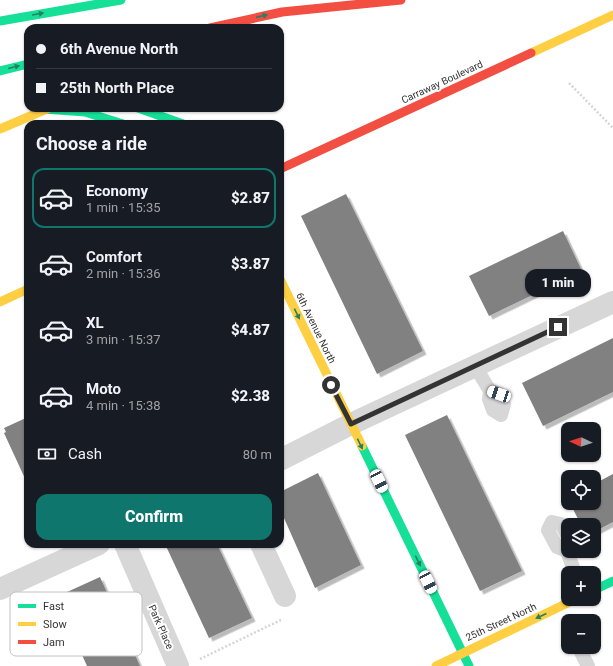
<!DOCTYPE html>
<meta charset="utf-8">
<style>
:root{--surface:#171b24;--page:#242831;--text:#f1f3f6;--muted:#9ea1a6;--line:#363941;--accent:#0f766e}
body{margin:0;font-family:Roboto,sans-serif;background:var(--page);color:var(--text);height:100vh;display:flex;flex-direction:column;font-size:15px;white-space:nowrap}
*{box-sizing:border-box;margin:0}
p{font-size:13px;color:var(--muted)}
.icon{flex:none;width:22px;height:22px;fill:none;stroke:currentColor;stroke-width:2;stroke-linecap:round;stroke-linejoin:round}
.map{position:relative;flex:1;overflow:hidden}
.details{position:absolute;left:24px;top:120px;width:260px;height:428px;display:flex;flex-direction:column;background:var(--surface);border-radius:12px;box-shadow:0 1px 3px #0004}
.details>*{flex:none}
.hud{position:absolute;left:24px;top:24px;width:260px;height:88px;border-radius:12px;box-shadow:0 1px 3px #0004;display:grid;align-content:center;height:88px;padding:0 12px;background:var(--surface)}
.needle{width:26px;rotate:274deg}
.buttons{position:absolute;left:561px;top:422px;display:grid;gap:8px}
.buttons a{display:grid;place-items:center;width:40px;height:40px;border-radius:8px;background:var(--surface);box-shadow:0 1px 3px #0004;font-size:20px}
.end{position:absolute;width:18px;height:18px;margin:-9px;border:5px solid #333;background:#fff;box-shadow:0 0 0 2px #fff}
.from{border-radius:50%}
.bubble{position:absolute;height:28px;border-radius:12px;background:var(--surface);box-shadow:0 1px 3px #0004;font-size:13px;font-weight:800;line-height:28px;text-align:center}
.car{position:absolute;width:12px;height:24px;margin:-12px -6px;border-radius:5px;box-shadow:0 0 3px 1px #0007;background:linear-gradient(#fff 24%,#345 0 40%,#fff 0 76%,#345 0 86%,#fff 0)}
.hud b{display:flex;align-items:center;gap:14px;height:38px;font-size:15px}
.hud b+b{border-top:1px solid var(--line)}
.hud i{width:10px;height:10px;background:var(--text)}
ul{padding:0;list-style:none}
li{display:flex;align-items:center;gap:12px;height:60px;margin:0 8px 6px;padding:0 4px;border:2px solid transparent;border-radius:12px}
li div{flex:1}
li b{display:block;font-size:15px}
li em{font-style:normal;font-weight:800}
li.selected{border-color:var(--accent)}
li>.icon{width:36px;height:36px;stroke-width:1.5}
h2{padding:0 12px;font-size:18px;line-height:48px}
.pay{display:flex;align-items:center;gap:10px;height:44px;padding:0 12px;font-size:15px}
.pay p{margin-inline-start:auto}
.cta{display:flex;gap:8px;margin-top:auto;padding:8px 12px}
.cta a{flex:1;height:46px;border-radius:12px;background:var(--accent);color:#fff;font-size:16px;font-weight:800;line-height:46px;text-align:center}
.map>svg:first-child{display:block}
</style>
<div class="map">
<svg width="613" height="666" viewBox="0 0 613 666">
<defs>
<filter id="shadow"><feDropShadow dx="3.5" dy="3.5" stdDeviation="0" flood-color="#0004"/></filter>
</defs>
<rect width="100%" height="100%" fill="#fff"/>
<path fill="#818181" filter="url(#shadow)" d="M346,194l77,157 -46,23 -76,-158z
M563,231l19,40 -93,45 -20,-40z
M613,338v54l-70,34 -21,-43z
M447,415l75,156 -42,20 -75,-156z
M28,417v68l-24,-52 2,-1 -2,-4z
M318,473l43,92 -46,23 -35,-79v-17z
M613,474v48l-19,10v-7h-13l-11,-22h24v-19z
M165,544h52l35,74 -43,20z
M100,577l40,89h-53l-31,-69z"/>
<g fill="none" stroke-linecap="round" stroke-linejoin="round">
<path stroke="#d6d6d6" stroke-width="2.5" stroke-dasharray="2 2" stroke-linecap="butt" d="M569,83l44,45
M25,340l3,7
M200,659l83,-40"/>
<path stroke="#d7d7d7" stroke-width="14" d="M475,366l15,25 -1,8 4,11 8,5 3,-11 -5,-10 -9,-3
M568,536l-7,-12 -9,-2 -4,8 9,17 10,4 1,-2
M567,551l8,22
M581,652l7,14"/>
<path stroke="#d7d7d7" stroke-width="22" d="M280,460l71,-36 262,-122
M125,544l53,122
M261,544l24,52
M0,589l99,-45"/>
<path stroke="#16e098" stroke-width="9" d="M0,21l121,-21
M0,71l28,-7
M138,108l45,16
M44,109l41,3 38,12
M362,446l107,220
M594,590l19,-9"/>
<path stroke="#ffcf43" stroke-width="9" d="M531,53l82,-38
M0,129l49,-21
M280,279l82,167
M0,302l28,-13
M436,666l140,-67"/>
<path stroke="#f24e42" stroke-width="9" d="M210,28l72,-16 119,-12
M280,169l251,-116"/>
</g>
<defs><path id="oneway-solid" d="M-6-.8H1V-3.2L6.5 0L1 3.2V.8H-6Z"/></defs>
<g fill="#268160">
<use href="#oneway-solid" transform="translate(38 14) rotate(-10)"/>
<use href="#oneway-solid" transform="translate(262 16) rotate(-13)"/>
<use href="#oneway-solid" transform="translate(14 67) rotate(-14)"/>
<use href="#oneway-solid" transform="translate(297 314) rotate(64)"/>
<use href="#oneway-solid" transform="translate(360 444) rotate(64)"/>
<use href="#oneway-solid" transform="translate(418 561) rotate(64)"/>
<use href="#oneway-solid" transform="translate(541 616) rotate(155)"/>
</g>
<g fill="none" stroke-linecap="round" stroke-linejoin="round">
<path stroke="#333" stroke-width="5" d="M331,385l20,39 207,-97"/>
</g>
<g text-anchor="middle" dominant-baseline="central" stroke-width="4" stroke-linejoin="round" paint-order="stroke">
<g font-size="10" fill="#333" stroke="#fff">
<text transform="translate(442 82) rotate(-25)">Carraway Boulevard</text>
<text transform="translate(316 328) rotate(64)">6th Avenue North</text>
<text transform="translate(501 622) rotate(-25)">25th Street North</text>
<text transform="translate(161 627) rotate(66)">Park Place</text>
</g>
</g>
<rect x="10" y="592" width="132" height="64" rx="6" fill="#fff" stroke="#c2c2c2" stroke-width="1"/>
<rect x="18" y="604" width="18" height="4" fill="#16e098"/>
<rect x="18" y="622" width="18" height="4" fill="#ffcf43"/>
<rect x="18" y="640" width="18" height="4" fill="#f24e42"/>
<g font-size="11" fill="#333">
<text x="43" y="610">Fast</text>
<text x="43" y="628">Slow</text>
<text x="43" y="646">Jam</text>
</g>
</svg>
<div class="buttons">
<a><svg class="needle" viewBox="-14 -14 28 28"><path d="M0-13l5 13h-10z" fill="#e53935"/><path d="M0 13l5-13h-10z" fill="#9ea1a6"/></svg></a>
<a><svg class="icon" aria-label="locate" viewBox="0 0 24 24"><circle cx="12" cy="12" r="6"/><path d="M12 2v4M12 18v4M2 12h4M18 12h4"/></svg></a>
<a><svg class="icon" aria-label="layers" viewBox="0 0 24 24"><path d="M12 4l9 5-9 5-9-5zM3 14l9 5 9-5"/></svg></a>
<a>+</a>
<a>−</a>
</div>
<i class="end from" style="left:331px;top:385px"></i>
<i class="end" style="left:558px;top:327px"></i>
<div class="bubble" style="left:525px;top:269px;width:66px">1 min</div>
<i class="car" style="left:499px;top:394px;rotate:289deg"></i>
<i class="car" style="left:379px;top:481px;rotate:154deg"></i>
<i class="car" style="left:428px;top:582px;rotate:154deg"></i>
<div class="hud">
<b><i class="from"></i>6th Avenue North</b>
<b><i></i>25th North Place</b>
</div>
<section class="details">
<h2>Choose a ride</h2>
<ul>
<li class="selected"><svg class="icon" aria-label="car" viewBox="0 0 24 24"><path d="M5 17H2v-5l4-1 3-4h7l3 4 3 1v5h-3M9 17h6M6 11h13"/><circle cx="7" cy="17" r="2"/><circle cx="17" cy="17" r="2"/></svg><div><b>Economy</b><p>1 min · 15:35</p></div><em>$2.87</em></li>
<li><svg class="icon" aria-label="car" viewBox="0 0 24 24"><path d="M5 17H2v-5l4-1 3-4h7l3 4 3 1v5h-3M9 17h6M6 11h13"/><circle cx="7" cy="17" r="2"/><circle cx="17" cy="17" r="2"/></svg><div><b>Comfort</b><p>2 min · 15:36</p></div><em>$3.87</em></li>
<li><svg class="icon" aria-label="car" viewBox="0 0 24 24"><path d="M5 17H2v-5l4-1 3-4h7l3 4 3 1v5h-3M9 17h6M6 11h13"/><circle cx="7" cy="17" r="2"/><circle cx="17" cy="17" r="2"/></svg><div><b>XL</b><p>3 min · 15:37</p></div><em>$4.87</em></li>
<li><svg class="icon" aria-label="car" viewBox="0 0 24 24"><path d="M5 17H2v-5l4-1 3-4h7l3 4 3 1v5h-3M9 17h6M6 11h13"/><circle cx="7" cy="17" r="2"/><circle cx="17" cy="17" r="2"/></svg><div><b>Moto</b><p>4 min · 15:38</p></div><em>$2.38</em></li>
</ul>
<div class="pay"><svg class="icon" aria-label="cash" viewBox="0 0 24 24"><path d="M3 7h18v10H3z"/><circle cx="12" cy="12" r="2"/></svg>Cash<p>80 m</p></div>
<div class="cta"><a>Confirm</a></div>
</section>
</div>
